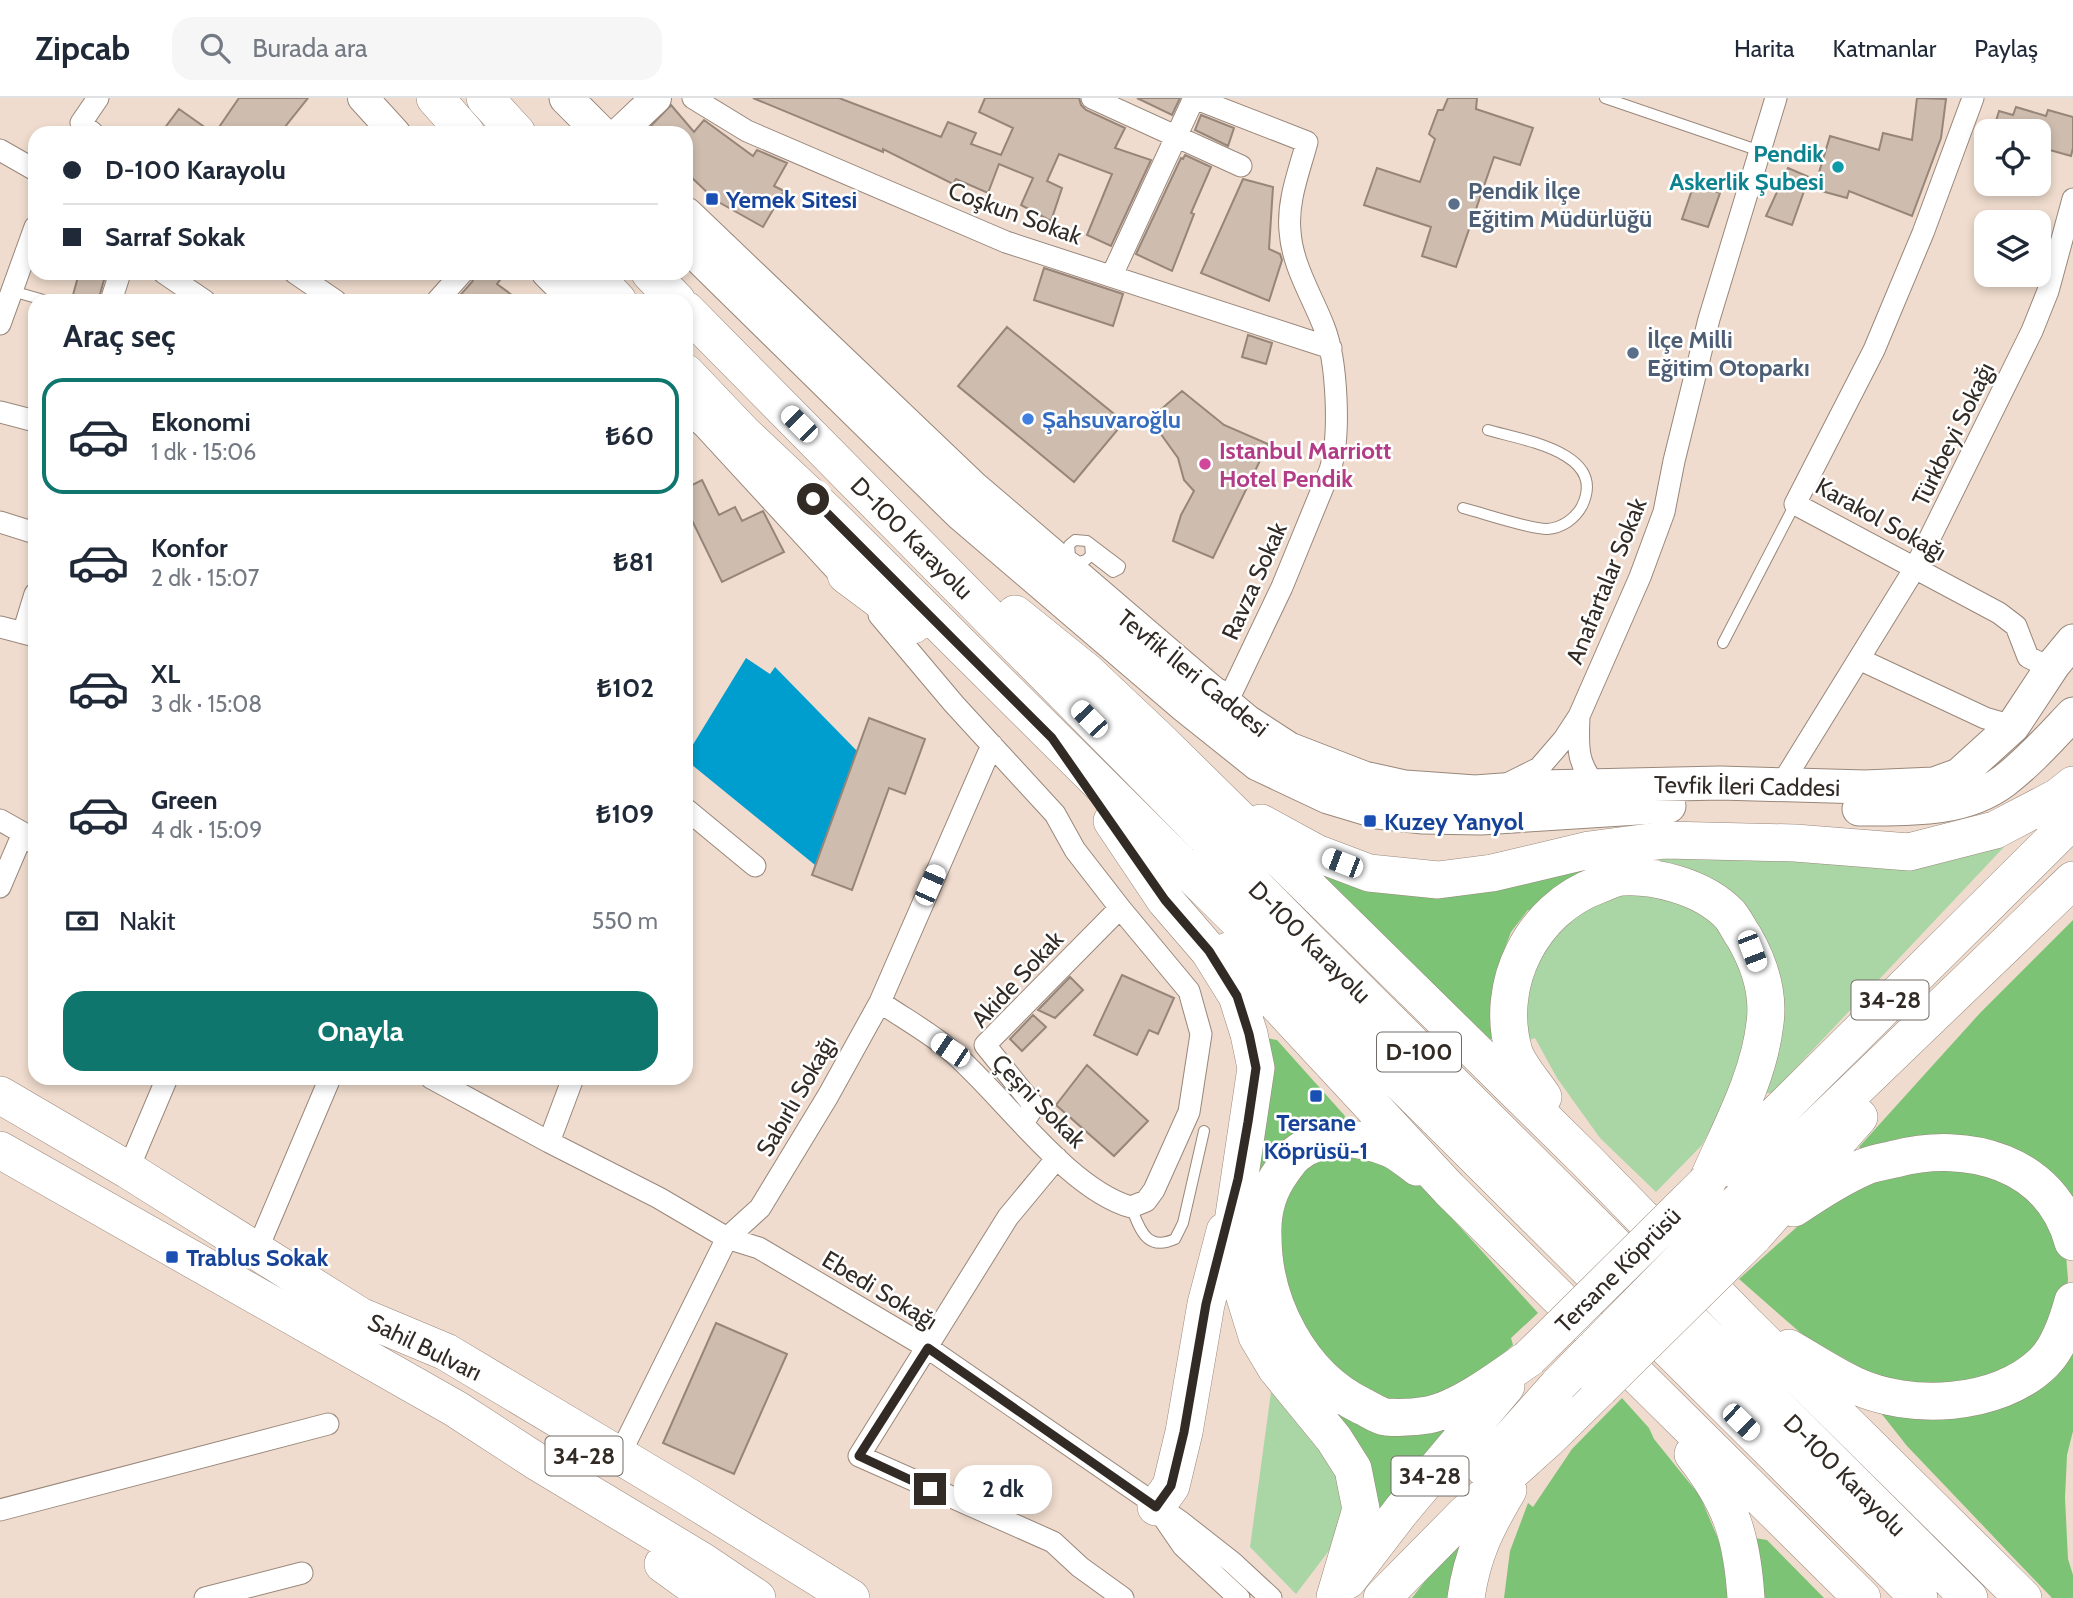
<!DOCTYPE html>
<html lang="tr">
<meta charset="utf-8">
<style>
:root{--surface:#fff;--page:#f6f6f7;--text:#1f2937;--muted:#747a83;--line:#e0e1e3;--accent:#0f766e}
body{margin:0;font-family:Cabin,sans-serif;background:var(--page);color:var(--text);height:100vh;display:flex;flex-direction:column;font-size:26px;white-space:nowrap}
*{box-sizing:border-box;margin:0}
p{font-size:23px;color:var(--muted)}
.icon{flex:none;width:38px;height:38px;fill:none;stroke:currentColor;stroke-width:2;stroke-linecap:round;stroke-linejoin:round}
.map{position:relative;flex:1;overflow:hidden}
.sheet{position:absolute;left:28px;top:196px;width:665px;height:791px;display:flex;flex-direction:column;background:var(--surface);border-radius:21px;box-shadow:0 4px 10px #0003}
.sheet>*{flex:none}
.guide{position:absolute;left:28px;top:28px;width:665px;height:154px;border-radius:21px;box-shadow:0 4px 10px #0003;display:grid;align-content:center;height:154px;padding:0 35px;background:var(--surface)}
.controls{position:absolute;left:1974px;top:21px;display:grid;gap:14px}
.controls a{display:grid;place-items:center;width:77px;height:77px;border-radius:14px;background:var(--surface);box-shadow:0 4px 10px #0003;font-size:35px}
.end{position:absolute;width:32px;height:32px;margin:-16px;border:9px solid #322b25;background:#fff;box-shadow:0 0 0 4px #fff}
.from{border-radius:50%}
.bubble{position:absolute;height:49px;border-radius:21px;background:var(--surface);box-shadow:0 4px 10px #0003;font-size:23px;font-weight:800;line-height:49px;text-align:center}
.car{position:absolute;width:21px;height:42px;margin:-21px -10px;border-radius:9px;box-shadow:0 0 5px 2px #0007;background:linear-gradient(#fff 24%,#345 0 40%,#fff 0 76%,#345 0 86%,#fff 0)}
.guide b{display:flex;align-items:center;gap:24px;height:66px;font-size:26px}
.guide b+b{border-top:2px solid var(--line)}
.guide i{width:18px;height:18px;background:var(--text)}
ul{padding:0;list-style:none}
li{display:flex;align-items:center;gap:21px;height:116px;margin:0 14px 10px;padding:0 21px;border:4px solid transparent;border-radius:21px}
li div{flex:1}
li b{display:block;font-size:26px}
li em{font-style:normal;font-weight:800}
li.active{border-color:var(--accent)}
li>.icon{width:63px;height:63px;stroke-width:1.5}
h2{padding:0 35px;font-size:32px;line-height:84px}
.pay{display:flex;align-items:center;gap:18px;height:77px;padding:0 35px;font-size:26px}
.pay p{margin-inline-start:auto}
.button{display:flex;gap:14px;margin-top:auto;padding:14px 35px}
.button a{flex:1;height:80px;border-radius:21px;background:var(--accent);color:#fff;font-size:28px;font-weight:800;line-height:80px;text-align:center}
header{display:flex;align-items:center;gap:42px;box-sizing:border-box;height:98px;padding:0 35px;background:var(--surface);border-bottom:2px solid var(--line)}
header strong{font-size:33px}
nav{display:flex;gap:38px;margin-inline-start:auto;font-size:24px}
.search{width:490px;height:63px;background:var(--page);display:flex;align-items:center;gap:18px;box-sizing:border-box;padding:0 24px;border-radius:21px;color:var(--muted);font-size:26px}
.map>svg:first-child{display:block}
</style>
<header>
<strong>Zipcab</strong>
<div class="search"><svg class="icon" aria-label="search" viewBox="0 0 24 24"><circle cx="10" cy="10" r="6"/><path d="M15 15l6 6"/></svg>Burada ara</div>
<nav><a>Harita</a><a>Katmanlar</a><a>Paylaş</a></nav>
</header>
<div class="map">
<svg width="2073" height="1500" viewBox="0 0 2073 1500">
<rect width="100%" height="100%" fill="#efdcce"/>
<path fill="#a9d6a4" d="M2005,740l-1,9 -232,246h-10l18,-105 -8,-36 -17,-31 -99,-55 6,-11 125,5 97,9 67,-10z
M1633,789l71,20 52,80 -21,95 -33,63 -46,47 -56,-54 -43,-60 -22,-40 -9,3 -4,-45 42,-83z
M1271,1294l65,79 7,26 -6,43 -41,54 -46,-47z"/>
<path fill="#7cc376" d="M1585,767l-3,12 -50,35 -4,-2 -17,22 -14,37 -5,31 6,38 -8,1 -173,-164z
M2073,822v289l-38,-46 -171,-11 -5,-5 121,-134z
M1266,940l11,2 68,76 -3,11 -99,87z
M1343,1052l47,16 32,19 116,128 -27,25 2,7 -46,42 -64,17 -26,-8 -36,-18 -37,-48 -23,-57 -4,-34 9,-51 35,-34z
M1947,1061l76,27 43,69 2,24 -2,22 -8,23 -60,57 -82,8 -50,-18 -63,-36 -64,-56 70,-63 51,-35z
M2073,1244v89l-6,24 -2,43 3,61 5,16v23h-21l-145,-152 -34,-43 53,9z
M1622,1300l27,30 5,11 46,57 22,52 13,50h-231l6,-47 18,-48 5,4 39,-58z
M1321,1303l134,19 -85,102z
M1475,1418l-25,82h-38z
M1755,1440l12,2 57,58h-66z"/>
<path fill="#009ece" d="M746,560l24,16 5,-7 82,84 -42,114 -129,-105v-4z"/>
<path fill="#cebcae" stroke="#968578" stroke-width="2" d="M239,0h69l-28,35h-65z
M753,0h86l102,39 7,-15 28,11 -5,11 30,11 12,-27 -34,-16 6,-14h94l2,7 5,5 39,18 -10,20 36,12 -40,86 -24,-11 25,-61 -53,-20 -12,27 15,7 -11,33 -30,-16 12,-27 -34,-14 -11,29 -32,-14 -3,5 -70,-35v3z
M1137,0h43l-8,17z
M1448,0h29l-1,11 57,19 -13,37 -26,-8 -38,110 -34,-11 9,-29 -67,-22 13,-37 43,14 15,-43 -6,-5 9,-24h5z
M1917,0l29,1 -5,39 -29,78 -63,-25 -2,7 -33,-9 16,-53 49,14 4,-17 29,7z
M671,7l23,27 10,-12 49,36 4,-6 30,13 -13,23 10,5 -21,36 -48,-27 -29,-28v-39h-42z
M2016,9l30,9 2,-6 25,7v31l-2,8 -32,-9v-16h-46l6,-20 14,4z
M179,11l34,24h-52z
M1201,17l33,13 -6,18 -33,-16z
M1185,57l26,12 -20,46 3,1 -22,57 -36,-17 45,-96 2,1z
M1788,70l21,9 -17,48 -26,-9z
M1243,81l30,8 -4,62 11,5 2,6 -13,41 -68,-28z
M1694,86l26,9 -12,34 -26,-8z
M1044,170l79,26 -10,32 -79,-26z
M79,175h27l-8,28 -25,-6z
M476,175h29l-8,11 23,17h-65l17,-19z
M1007,229l117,95 -50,60 -116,-96z
M1248,237l24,8 -6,21 -24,-7z
M1182,293l42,34 44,19 -55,114 -40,-17 8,-26 13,-24 -10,-11 -6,-22 -28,-39z
M702,382l17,35 16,-8 7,14 21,-10 21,41 -62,30 -36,-74v-20z
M869,620l56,21 -20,55 -16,-6 -37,102 -40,-15z
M1122,877l52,23 -16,36 -9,-4 -12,25 -43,-20z
M1070,879l13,13 -28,28 -17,-8z
M1033,917l13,12 -24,24 -12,-12z
M1087,967l61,56 -34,35 -58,-51z
M716,1225l71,31 -53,120 -71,-31z"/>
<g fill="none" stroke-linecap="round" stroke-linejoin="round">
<defs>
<path id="lane" d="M1605,0l155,53
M12,193l35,10
M1463,410c20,5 66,21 84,21 15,-1 28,-10 35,-23 26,-54 -60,-66 -94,-76
M1090,445l1,12 -5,5 -7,2 -9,-6 -1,-11 6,-5 12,1 33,25 -1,3 -6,3 -22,-17
M1723,545l72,-139
M1131,1109c9,22 15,45 44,32l8,-16 21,-92"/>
<path id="street" d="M693,0l54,33 259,111 325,106
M1092,0l149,68
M1194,0l113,44c-8,30 -20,59 -17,89 2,34 22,65 34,96 13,33 17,109 6,143l-48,117 -51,107 -22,-8
M1973,0l-50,135 -49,117 -79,154 204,109 17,13 12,31 10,5 16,2
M93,35l-12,-10 17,-25
M0,52l35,20
M164,175l41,28
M295,175l41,28
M1112,177l82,-177
M111,203l9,-28
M437,203l25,-28
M0,226l35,-97
M0,314l35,9
M0,424l35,11
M879,517l75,89 101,110 20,36 45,58 69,83 12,43 -12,78 -35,78 -8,11 -15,6c-64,-18 -129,-113 -181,-157 -21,-18 -47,-32 -70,-48
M0,529l35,9
M23,535l12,-39
M1859,561l126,59 28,8
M1579,618c-1,30 -3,46 17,70
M1507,686l32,-16 25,-29 15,-23 61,-139 24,-65 10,-51 35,-142 67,-221
M1781,687l134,-217 117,-237 16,-40 25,-92
M686,711l69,57
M0,722l23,13 12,11
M0,789l23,-54
M431,980l118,64 110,56 68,40 32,10 169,100 253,174 51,40 39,36
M1023,1025l11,-17 -49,-61 135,-137
M549,1044l24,-64
M1057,1060l-49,59 -149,239 194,86 27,25 43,31
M128,1072l39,-92
M257,1152l73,-172
M619,1358l108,-218 33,-30 68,-112 52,-94 112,-257
M0,1412l328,-86
M1161,1416l22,32 56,52
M205,1500l97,-25"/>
<path id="secondary" d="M363,0l32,35
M619,35l37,-35
M547,175l28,28
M686,307l22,20 138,150"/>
<path id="primary" d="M566,0l35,35
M686,116l285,272 231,198 44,37 43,28 75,29 41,9 70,5 67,-5 178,-4 145,4 69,-3 25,-9 54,-49 41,-62 19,-23
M688,148l273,268 222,190 75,60 70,33 50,15 45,5 58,1 188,-12
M1859,711c48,0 104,3 145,-28 25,-19 47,-44 69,-67"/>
<path id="highway" d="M435,0l31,35
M485,0l32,35
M592,175l26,28
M650,175l27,28
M686,212l618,626 665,662
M686,275l57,60 88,83 1088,1082
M846,477l67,50
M1015,516l72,58 70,66 430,423 157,161 279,276
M1112,723l53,79 44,51 28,45 12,38 7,34 -23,154 3,46 21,68 19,32 58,71 19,30 8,40 -26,88
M1261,725l55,30 53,20 69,7 54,-7 97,-23 76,-10 130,3 114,9 86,-22 63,-33 15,-12
M1228,853l221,238 413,409
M0,997l128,75 232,146 86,36 236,141 169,105
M1543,999c-9,-14 -24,-30 -29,-45 -20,-68 18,-143 84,-167 8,-3 17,-8 25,-8 18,-1 36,2 53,7 20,6 39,15 54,31 5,6 9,15 14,22 15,26 25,56 21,86 -6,55 -36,108 -58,159
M0,1052l456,259 83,54 163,98 55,37
M1417,1069c-8,-6 -17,-14 -26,-18 -30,-12 -69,-17 -96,6 -5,4 -9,11 -13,16 -14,19 -20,42 -19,65 0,67 37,140 99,170 7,3 16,10 24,11 12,1 30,0 42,-2 32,-6 74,-38 101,-57
M1721,1071l352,-349
M1794,1110c22,-15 45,-30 70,-41 9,-4 21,-6 31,-8 73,-19 156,3 178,83
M1731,1111l342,-329
M1753,1139l106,-120
M1789,1250c21,12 43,27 65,37 55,26 144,22 189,-22 16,-16 24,-40 30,-62
M1693,1356c38,49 49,82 53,144
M1484,1370l75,-84
M1156,1409l15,-21 13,-54 22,-128 19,-73
M663,1466l47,34
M1348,1482l53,-69 105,-125
M1382,1500l83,-84 83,-75 52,-51
M1466,1500c6,-43 20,-71 42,-108"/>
</defs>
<use href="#lane" stroke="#99877a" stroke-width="12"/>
<use href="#street" stroke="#99877a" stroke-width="23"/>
<use href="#secondary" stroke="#99877a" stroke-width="32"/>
<use href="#primary" stroke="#99877a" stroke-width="35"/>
<use href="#highway" stroke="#99877a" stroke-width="38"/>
<use href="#lane" stroke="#fff" stroke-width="10"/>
<use href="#street" stroke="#fff" stroke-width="21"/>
<use href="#secondary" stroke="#fff" stroke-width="30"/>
<use href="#primary" stroke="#fff" stroke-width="33"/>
<use href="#highway" stroke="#fff" stroke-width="37"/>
<defs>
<path id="highway-bridge" d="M1529,1260l178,-176
M1559,1286l172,-175
M1600,1290l153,-151"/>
</defs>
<use href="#highway-bridge" stroke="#99877a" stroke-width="38" stroke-linecap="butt"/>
<use href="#highway-bridge" stroke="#fff" stroke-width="37"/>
</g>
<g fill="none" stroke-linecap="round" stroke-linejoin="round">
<path stroke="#322b25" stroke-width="9" d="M813,401l239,239 113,162 44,51 28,45 12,38 7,34 -8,54 -10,57 -32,125 -22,128 -13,54 -15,21 -228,-159 -69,108 71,33"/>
</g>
<circle fill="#0f9aa8" stroke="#fff" stroke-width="2.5" cx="1838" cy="69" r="7"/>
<g fill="#1a4fb4" stroke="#fff" stroke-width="2.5">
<rect x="705" y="94" width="14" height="14" rx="3.5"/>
<rect x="1363" y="716" width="14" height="14" rx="3.5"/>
<rect x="1309" y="991" width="14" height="14" rx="3.5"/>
<rect x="165" y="1152" width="14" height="14" rx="3.5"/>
</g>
<g fill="#5c6f8a" stroke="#fff" stroke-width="2.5">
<circle cx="1454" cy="106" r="7"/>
<circle cx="1633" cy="255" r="7"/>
</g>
<circle fill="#3f7fe0" stroke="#fff" stroke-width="2.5" cx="1028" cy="321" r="7"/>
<circle fill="#d1479c" stroke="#fff" stroke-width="2.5" cx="1205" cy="366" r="7"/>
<g text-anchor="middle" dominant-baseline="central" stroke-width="5" stroke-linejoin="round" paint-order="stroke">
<g fill="#fff" stroke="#706b66" stroke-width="2">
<rect x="1851.5" y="882.5" width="77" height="39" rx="5"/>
<rect x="1377" y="934.5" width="84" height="39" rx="5"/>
<rect x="545.5" y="1338.5" width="77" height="39" rx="5"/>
<rect x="1391.5" y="1358.5" width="77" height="39" rx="5"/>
</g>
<g font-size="23" font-weight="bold" fill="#322b25">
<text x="1890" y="902">34-28</text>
<text x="1419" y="954">D-100</text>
<text x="584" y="1358">34-28</text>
<text x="1430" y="1378">34-28</text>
</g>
<g font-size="24" font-weight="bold" fill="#0d838f" stroke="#fff" text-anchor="end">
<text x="1824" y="55">Pendik<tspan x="1824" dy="28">Askerlik Şubesi</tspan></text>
</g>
<g font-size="24" font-weight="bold" fill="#4e5e75" stroke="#fff" text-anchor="start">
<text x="1468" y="92">Pendik İlçe<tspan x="1468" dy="28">Eğitim Müdürlüğü</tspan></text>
<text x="1647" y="241">İlçe Milli<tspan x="1647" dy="28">Eğitim Otoparkı</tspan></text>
</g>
<g font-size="24" font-weight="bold" fill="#164399" stroke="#fff" text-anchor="start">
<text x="726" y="101">Yemek Sitesi</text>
<text x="1384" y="723">Kuzey Yanyol</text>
<text x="1316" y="1024" text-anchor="middle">Tersane<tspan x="1316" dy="28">Köprüsü-1</tspan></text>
<text x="186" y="1159">Trablus Sokak</text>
</g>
<g font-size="24" fill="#322b25" stroke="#fff">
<text transform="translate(1015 115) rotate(20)">Coşkun Sokak</text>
<text transform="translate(1953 336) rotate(-64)">Türkbeyi Sokağı</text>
<text transform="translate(1881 421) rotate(29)">Karakol Sokağı</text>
<text transform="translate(912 440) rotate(45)">D-100 Karayolu</text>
<text transform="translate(1254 483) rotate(-66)">Ravza Sokak</text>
<text transform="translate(1606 483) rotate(-68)">Anafartalar Sokak</text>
<text transform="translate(1193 575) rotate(39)">Tevfik İleri Caddesi</text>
<text transform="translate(1747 688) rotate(1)">Tevfik İleri Caddesi</text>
<text transform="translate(1310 844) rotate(45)">D-100 Karayolu</text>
<text transform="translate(1017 881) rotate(-47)">Akide Sokak</text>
<text transform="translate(796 998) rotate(-60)">Sabırlı Sokağı</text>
<text transform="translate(1039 1003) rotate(45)">Çeşni Sokak</text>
<text transform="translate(1618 1172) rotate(-45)">Tersane Köprüsü</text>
<text transform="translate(880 1192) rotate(31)">Ebedi Sokağı</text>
<text transform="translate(425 1249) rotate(26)">Sahil Bulvarı</text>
<text transform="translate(1845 1377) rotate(45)">D-100 Karayolu</text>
</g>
<g font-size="24" font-weight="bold" fill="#366cbe" stroke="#fff" text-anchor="start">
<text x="1042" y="321">Şahsuvaroğlu</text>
</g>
<g font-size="24" font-weight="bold" fill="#b23c85" stroke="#fff" text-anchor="start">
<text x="1219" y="352">Istanbul Marriott<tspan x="1219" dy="28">Hotel Pendik</tspan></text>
</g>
</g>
</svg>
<div class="controls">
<a><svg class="icon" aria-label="locate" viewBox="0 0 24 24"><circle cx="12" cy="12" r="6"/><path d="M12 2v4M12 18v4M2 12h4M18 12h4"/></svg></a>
<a><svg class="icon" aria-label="layers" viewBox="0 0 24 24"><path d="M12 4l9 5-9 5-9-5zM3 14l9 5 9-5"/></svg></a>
</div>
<i class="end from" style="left:813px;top:401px"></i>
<i class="end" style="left:930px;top:1391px"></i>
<div class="bubble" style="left:954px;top:1367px;width:98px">2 dk</div>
<i class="car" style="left:799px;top:326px;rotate:315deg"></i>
<i class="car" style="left:1089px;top:621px;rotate:316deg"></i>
<i class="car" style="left:1342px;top:765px;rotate:291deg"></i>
<i class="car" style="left:930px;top:787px;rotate:24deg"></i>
<i class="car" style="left:1752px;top:853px;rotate:159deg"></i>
<i class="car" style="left:950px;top:952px;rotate:304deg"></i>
<i class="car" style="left:1741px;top:1324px;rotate:134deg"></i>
<div class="guide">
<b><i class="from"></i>D-100 Karayolu</b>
<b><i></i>Sarraf Sokak</b>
</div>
<section class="sheet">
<h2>Araç seç</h2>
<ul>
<li class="active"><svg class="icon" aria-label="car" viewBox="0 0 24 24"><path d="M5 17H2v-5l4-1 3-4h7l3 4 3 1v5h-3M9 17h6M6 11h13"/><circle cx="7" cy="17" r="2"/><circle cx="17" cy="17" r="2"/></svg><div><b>Ekonomi</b><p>1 dk · 15:06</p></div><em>₺60</em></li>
<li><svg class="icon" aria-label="car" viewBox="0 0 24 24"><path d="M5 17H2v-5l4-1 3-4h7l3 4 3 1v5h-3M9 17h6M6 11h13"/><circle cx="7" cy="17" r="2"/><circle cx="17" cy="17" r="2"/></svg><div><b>Konfor</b><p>2 dk · 15:07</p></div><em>₺81</em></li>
<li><svg class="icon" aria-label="car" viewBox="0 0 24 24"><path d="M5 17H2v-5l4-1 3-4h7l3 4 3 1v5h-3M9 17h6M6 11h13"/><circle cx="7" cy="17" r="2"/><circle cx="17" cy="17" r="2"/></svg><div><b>XL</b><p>3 dk · 15:08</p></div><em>₺102</em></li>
<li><svg class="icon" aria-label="car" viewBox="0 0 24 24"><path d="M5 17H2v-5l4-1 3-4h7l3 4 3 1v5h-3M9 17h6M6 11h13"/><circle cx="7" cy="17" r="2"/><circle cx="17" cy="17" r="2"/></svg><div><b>Green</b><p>4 dk · 15:09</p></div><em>₺109</em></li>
</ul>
<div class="pay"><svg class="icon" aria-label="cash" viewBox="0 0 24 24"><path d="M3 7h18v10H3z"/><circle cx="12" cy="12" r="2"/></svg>Nakit<p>550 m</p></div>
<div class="button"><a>Onayla</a></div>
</section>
</div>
